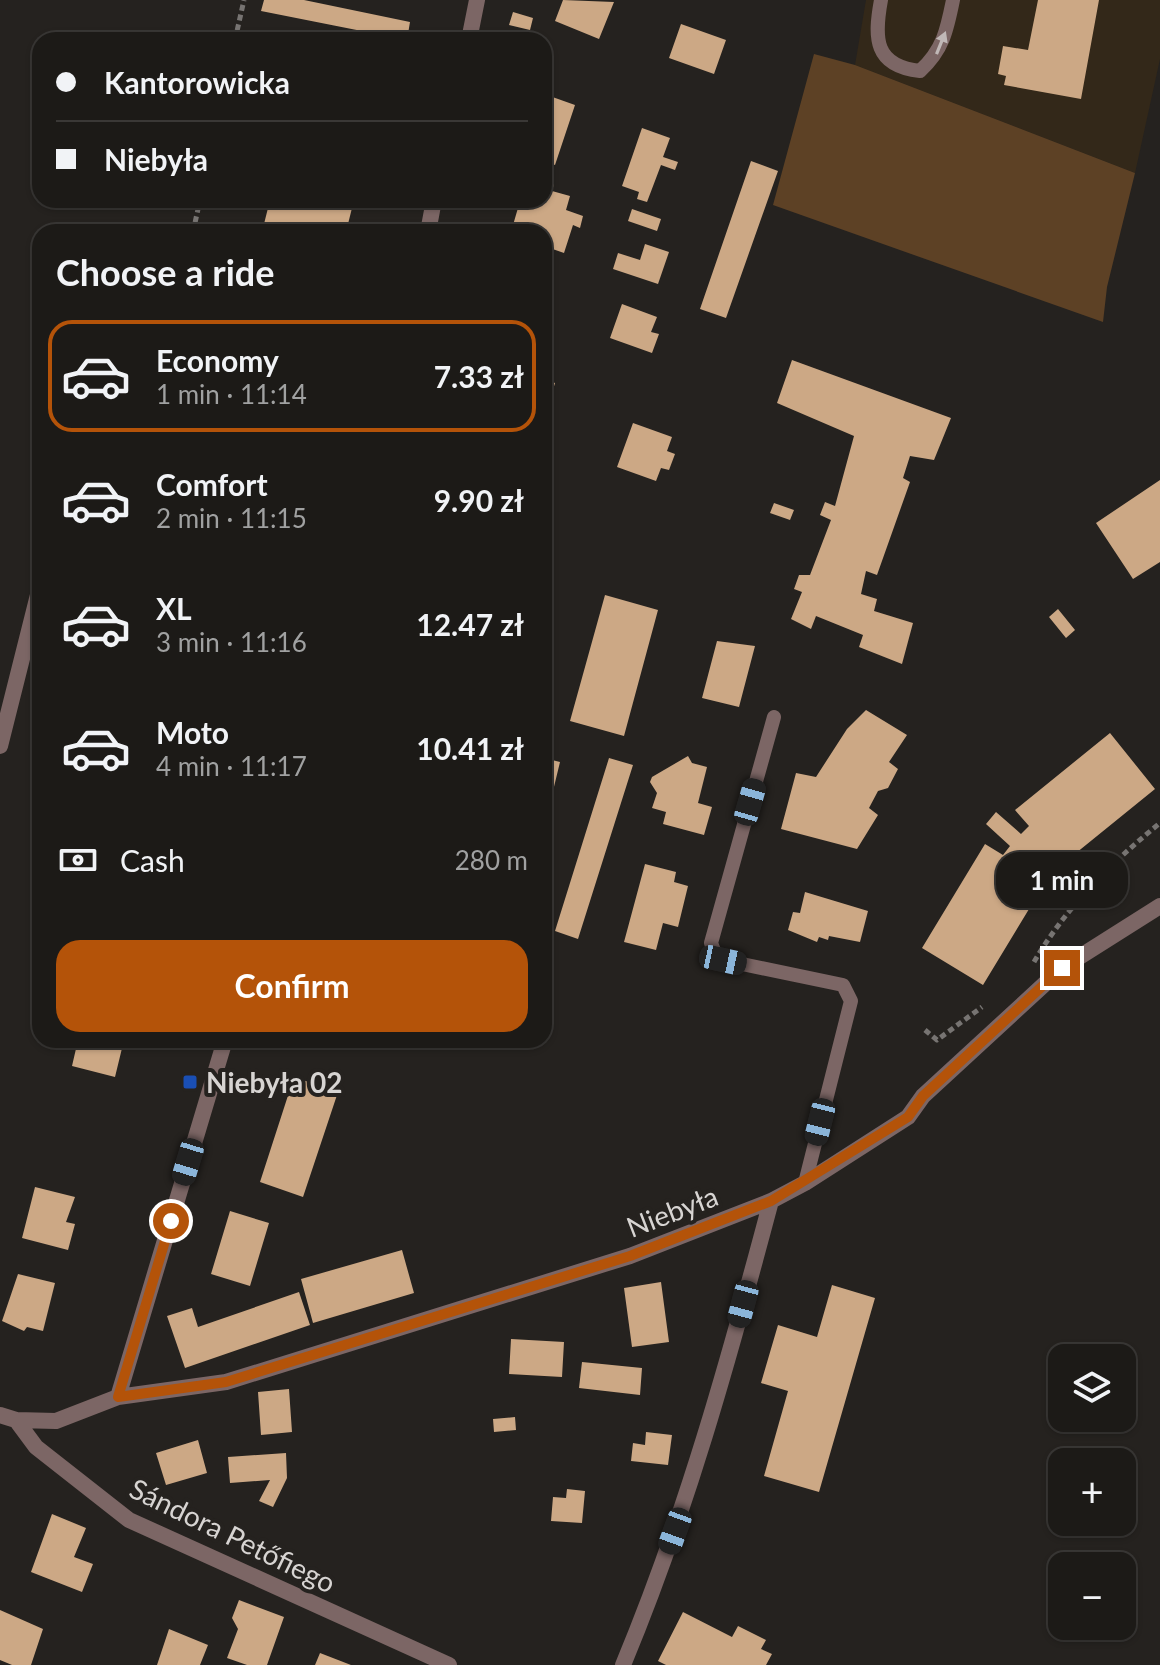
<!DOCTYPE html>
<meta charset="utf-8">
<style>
:root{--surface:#1c1a17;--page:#292724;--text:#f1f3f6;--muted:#a0a1a1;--line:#3a3836;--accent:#b45309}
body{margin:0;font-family:Lato,sans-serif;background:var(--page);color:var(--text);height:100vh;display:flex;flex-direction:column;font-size:30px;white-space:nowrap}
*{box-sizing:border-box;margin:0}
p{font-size:26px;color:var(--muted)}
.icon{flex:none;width:44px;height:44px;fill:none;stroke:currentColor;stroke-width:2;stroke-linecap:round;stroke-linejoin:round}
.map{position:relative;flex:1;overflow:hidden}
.details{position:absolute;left:32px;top:224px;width:520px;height:824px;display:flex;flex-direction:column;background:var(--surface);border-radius:24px;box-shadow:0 2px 6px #0004,0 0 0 2px var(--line)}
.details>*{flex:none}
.top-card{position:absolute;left:32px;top:32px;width:520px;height:176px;border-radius:24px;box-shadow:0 2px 6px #0004,0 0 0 2px var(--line);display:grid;align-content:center;height:176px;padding:0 24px;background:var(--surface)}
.buttons{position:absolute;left:1048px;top:1344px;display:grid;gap:16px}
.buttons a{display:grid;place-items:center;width:88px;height:88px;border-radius:16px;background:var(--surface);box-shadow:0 2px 6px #0004,0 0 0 2px var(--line);font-size:40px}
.end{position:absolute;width:36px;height:36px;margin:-18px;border:10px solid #b45309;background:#fff;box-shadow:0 0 0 4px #fff}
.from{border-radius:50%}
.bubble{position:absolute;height:56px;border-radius:24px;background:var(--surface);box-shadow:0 2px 6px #0004,0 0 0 2px var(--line);font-size:26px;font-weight:700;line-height:56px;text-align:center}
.car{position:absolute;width:24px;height:48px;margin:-24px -12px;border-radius:10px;box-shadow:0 0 6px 2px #0007;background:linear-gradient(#222 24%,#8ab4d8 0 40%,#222 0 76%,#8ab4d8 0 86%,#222 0)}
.top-card b{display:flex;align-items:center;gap:28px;height:76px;font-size:30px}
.top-card b+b{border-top:2px solid var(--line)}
.top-card i{width:20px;height:20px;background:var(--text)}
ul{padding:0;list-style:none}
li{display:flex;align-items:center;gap:24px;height:112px;margin:0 16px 12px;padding:0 8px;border:4px solid transparent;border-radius:24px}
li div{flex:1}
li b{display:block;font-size:30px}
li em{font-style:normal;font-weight:700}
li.on{border-color:var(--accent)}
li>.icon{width:72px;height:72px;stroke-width:1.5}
h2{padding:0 24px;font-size:36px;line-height:96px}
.pay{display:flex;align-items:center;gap:20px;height:88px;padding:0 24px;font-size:30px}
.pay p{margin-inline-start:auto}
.button{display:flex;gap:16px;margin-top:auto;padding:16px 24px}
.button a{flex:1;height:92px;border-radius:24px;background:var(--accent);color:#fff;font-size:32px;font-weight:700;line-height:92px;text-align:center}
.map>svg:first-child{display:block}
</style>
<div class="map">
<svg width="1160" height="1665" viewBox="0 0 1160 1665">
<rect width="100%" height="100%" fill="#25221f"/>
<path fill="#332819" d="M866,0h294v59l-25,114 -280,-108z"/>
<path fill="#5d4125" d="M814,54l41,11 280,108 -28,114 -4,35 -330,-117z"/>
<path fill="#cca885" d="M264,0h40l106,22 -3,18 -146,-29z
M563,0l51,2 -15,37 -44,-18z
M1038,0h61l-18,99 -77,-14 2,-9 -8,-2 5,-28 25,4z
M513,12l20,6 -3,12 -21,-5z
M681,24l45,16 -12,34 -45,-16z
M544,94l31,11 -20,60 -11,-4z
M642,128l28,10 -7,19 15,5 -3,8 -14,-5 -14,37 -10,-3 2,-7 -17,-6z
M751,161l27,10 -52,147 -26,-9z
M544,180l10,4 -2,7 18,5 -4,14 17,6 -3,12 -7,-3 -9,28 -20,-7v-14h-33l9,-31 24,-1z
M270,200h84l-8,32h-84z
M632,209l29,10 -4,12 -29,-10z
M645,244l24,8 -11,32 -45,-15 5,-16 22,7z
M622,304l35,13 -6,15 8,2 -7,19 -42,-15z
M792,360l159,58 -17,42 -24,-4 -7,22 7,4 -33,93 -11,-4 -5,23 16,5 -3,12 39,12 -11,41 -43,-17 4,-12 -47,-19 -5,13 -20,-10 11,-27 -8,-3 5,-14h11l21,-55 -11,-5 5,-13 10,4 19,-70 -77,-33z
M544,379l11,4 -7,23 -4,-2z
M633,423l39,14 -5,14 8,3 -6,16 -8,-2 -5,13 -39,-14z
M1160,480v82l-27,17 -37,-56z
M774,503l20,7 -4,10 -20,-7z
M605,595l53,15 -34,126 -54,-15z
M1058,609l17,21 -9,8 -17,-21z
M717,641l38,5 -16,61 -37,-9z
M866,710l41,25 -18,27 9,7 -10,19 -10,3 -9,17 9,7 -21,34 -76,-20 15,-56 20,4 31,-48z
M1110,733l45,56 -95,77 1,5 -9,10h-6l-63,104 -61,-37 63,-104 18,11 7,-9 -24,-22 10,-12 25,22 8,-8 -14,-16z
M688,756l4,7 15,4 -9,36 14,4 -8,28 -41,-11 3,-12 -14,-4 5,-15 -7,-11 2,-5z
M544,758l16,4 -15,62 -1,-1z
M609,758l24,7 -55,174 -23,-8z
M645,864l31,8 -2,10 14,4 -10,41 -15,-4 -7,27 -32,-8z
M805,892l63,19 -8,31 -31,-6 -1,4 -9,-3 -2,5 -29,-12 5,-18 7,1z
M78,1040h46l-9,37 -43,-11z
M294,1077l44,15 -35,105 -43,-15z
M35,1187l40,10 -9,25 9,2 -7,26 -46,-12z
M230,1211l39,12 -19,63 -39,-12z
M402,1250l12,43 -101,30 -12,-44z
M18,1274l37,9 -12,48 -16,-4 -3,4 -22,-10z
M661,1282l8,60 -37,5 -8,-59z
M832,1285l43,13 -56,194 -55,-16 24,-85 -27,-8 17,-58 39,12z
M299,1292l11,33 -125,43 -18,-52 25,-8 6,19z
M511,1339l53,3 -2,35 -53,-3z
M582,1362l60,6 -2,27 -61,-7z
M289,1389l3,43 -31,3 -3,-43z
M515,1417l1,13 -22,2 -1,-13z
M646,1432l26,3 -4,30 -37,-4 2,-18 12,2z
M198,1440l9,33 -41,12 -10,-32z
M286,1453l1,25 -14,29 -14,-6 11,-21 -40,3 -2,-26z
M567,1489l18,2 -3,32 -31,-2 2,-24 13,1z
M52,1514l34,14 -12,29 19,7 -11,28 -51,-20z
M239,1600l45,17 -17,48h-20l-20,-7 11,-29 -6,-11z
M0,1610l43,19 -12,36h-19l-12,-5z
M683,1612l49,25 6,-11 28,14 -5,9 11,5 -6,11h-100l-8,-4z
M169,1629l39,16 -8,20h-43z
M320,1653l31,12h-36z"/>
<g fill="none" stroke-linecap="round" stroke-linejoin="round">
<path stroke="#777472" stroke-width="5" stroke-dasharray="6 4" stroke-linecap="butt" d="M235,40l9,-40
M193,232l7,-32
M1034,962c32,-55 77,-99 126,-139
M925,1030l12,10 45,-33"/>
<path stroke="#7c6665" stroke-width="14" d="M881,0c-7,38 -7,66 39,71 23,-21 27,-41 33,-71
M774,717l-63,226 4,10 8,7 120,25 8,16 -46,182"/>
<path stroke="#7c6665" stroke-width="16" d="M469,40l8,-40
M428,232l6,-32
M0,746l40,-159
M118,1397l107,-357
M0,1415l16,5 40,1 62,-24 108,-15 404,-126 141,-55 34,-18 103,-66 15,-21 139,-128 98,-62
M16,1420l20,27 93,73 320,145
M623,1665c63,-151 106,-306 148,-464"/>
</g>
<defs><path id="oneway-solid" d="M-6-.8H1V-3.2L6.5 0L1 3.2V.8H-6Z" transform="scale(2)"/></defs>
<use fill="#c0b8b7" href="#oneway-solid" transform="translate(941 43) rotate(-68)"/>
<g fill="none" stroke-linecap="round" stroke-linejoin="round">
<path stroke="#b45309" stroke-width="10" d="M171,1221l-53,176 108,-15 404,-126 141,-55 137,-84 15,-21 139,-128"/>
</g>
<rect fill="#1a4fb4" stroke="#25221f" stroke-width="3" x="182" y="1074" width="16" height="16" rx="4"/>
<g text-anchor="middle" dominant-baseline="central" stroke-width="8" stroke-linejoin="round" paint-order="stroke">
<g font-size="28" font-weight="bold" fill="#d7d4d2" stroke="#25221f" text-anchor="start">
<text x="206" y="1082">Niebyła 02</text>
</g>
<g font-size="28" fill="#d7d4d2" stroke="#25221f">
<text transform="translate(672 1211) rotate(-21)">Niebyła</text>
<text transform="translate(233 1535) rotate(26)">Sándora Petőfiego</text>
</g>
</g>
</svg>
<div class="buttons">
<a><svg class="icon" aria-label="layers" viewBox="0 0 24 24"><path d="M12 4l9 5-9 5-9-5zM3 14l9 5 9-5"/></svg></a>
<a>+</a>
<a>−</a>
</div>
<i class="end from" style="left:171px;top:1221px"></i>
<i class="end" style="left:1062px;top:968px"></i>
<div class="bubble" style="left:996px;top:852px;width:132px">1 min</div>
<i class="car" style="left:750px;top:802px;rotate:16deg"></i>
<i class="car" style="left:723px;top:960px;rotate:102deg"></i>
<i class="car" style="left:820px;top:1122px;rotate:194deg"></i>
<i class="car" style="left:188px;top:1162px;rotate:197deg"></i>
<i class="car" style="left:743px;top:1304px;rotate:195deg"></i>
<i class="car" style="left:675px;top:1531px;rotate:200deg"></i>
<div class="top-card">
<b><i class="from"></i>Kantorowicka</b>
<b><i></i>Niebyła</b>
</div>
<section class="details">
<h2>Choose a ride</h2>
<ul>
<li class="on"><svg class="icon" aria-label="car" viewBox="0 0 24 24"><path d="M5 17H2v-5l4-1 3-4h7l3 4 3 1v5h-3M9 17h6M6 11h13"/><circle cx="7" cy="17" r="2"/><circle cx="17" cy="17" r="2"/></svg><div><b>Economy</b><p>1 min · 11:14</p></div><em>7.33 zł</em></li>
<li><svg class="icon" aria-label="car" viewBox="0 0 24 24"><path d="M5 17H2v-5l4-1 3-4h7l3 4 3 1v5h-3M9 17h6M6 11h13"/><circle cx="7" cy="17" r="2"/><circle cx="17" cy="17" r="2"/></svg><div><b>Comfort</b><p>2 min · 11:15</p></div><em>9.90 zł</em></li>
<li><svg class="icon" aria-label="car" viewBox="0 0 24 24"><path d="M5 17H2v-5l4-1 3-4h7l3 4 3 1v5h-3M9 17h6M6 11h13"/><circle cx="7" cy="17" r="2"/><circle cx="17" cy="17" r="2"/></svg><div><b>XL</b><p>3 min · 11:16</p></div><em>12.47 zł</em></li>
<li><svg class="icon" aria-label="car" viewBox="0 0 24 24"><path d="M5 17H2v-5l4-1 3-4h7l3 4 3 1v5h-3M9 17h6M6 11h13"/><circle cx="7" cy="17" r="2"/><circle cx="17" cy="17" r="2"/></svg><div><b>Moto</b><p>4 min · 11:17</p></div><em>10.41 zł</em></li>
</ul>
<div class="pay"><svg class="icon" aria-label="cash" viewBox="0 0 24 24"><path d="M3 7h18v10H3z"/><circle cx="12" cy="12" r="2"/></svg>Cash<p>280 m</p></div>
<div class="button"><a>Confirm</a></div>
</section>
</div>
